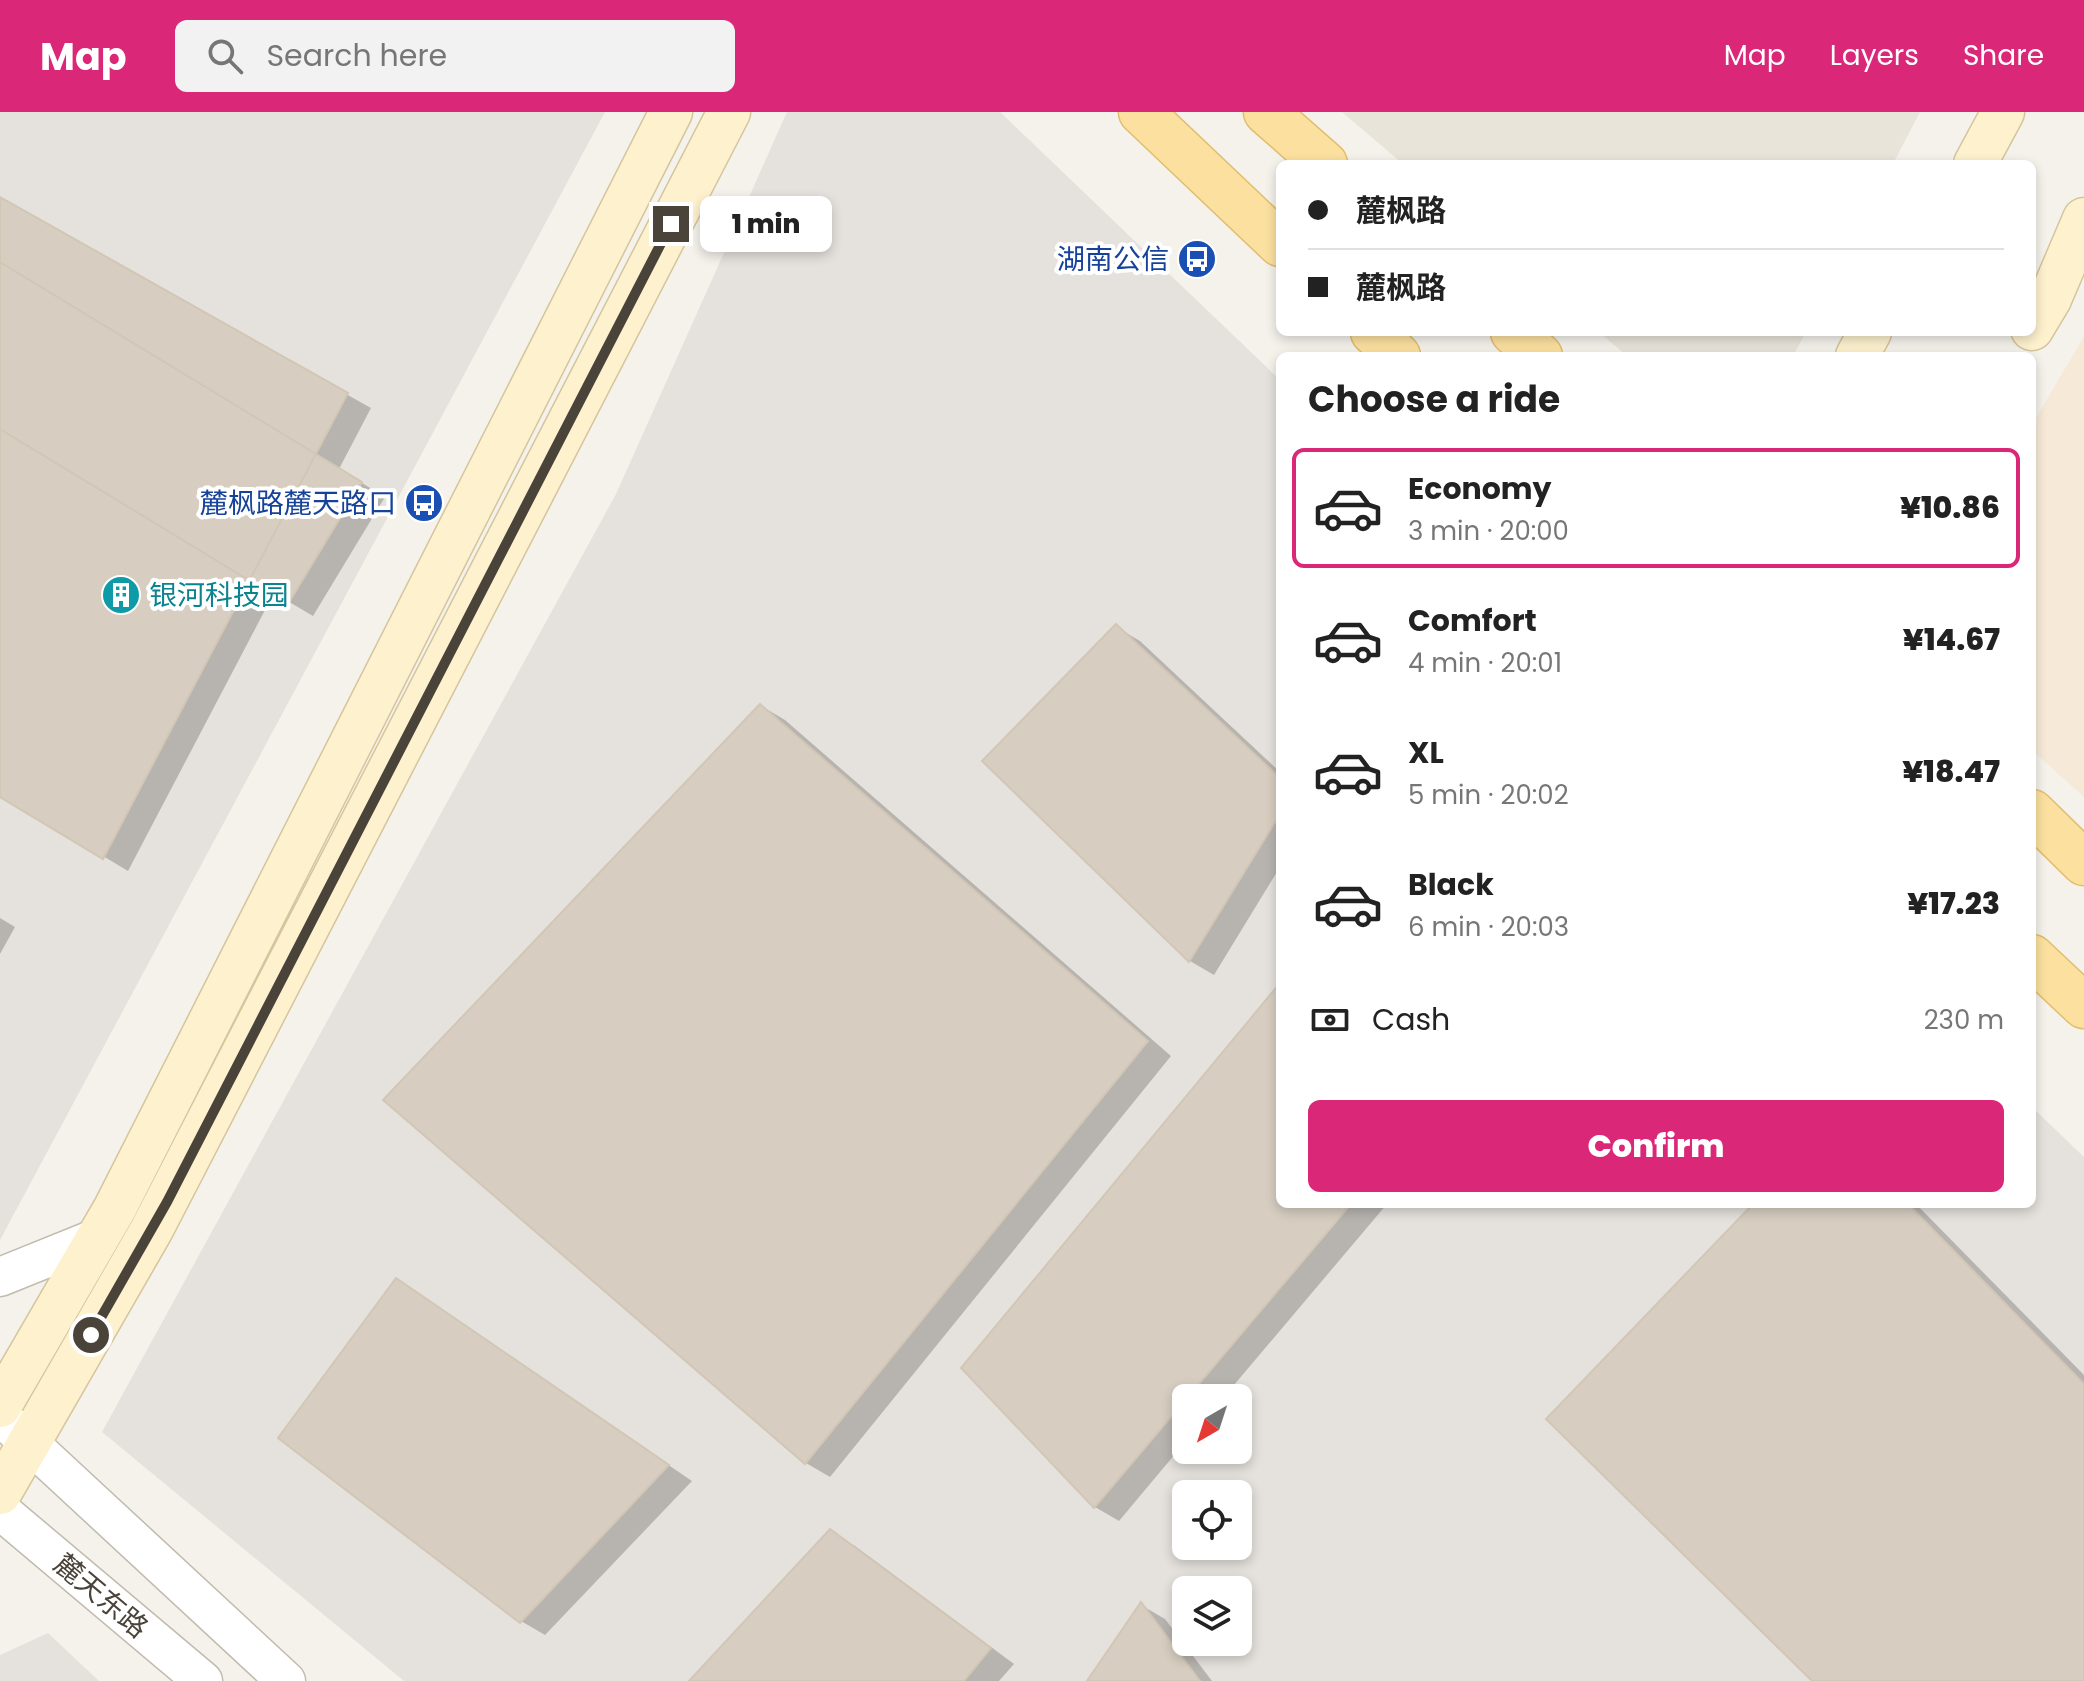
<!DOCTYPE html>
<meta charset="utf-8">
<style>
:root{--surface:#fff;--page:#f2f2f2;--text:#222;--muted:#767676;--line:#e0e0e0;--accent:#db2777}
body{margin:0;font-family:Poppins,"Noto Sans SC",sans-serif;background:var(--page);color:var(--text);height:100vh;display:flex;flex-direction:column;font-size:30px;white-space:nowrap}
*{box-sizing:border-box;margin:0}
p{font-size:26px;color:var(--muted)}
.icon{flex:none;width:44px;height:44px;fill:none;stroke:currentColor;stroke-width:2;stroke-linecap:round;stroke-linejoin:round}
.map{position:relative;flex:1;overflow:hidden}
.drawer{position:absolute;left:1276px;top:240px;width:760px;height:856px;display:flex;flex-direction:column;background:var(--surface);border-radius:12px;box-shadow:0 4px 12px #0003}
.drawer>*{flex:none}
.top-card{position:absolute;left:1276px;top:48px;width:760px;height:176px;border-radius:12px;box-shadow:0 4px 12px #0003;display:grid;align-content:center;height:176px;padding:0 32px;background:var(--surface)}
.needle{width:52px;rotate:219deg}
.fabs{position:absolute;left:1172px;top:1272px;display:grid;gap:16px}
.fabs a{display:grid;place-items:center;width:80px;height:80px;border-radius:12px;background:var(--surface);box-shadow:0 4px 12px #0003;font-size:40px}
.end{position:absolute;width:36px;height:36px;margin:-18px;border:10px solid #4a4339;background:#fff;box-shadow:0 0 0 4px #fff}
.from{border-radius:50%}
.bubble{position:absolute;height:56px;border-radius:12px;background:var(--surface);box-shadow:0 4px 12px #0003;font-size:26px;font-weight:800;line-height:56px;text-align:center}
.top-card b{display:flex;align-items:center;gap:28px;height:76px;font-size:30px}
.top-card b+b{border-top:2px solid var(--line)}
.top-card i{width:20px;height:20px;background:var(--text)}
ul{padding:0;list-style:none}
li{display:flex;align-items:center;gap:24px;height:120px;margin:0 16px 12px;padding:0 16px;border:4px solid transparent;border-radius:12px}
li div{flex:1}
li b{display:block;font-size:30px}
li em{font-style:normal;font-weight:800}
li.selected{border-color:var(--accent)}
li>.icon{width:72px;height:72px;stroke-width:1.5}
h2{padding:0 32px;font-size:36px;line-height:96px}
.pay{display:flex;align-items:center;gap:20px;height:88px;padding:0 32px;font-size:30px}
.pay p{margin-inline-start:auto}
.button{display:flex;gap:16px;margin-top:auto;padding:16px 32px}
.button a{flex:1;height:92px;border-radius:12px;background:var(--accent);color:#fff;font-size:32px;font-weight:800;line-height:92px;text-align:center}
header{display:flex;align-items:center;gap:48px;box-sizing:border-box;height:112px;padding:0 40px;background:var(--accent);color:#fff}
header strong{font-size:38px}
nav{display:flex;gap:44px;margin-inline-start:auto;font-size:28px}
.search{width:560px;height:72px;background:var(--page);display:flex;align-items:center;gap:20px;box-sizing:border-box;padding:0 28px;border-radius:12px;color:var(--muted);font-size:30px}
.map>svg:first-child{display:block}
</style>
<header>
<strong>Map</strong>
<div class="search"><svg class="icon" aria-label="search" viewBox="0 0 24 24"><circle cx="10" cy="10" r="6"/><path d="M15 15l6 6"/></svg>Search here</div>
<nav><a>Map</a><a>Layers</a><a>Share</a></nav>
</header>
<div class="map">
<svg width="2084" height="1569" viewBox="0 0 2084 1569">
<rect width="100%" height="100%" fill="#f5f2ec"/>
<path fill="#e9e4da" d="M1342,0h578l-27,52h-490z
M1599,220h207l-13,24h-166z"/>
<path fill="#f6e9d8" d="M2084,224v461l-52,-47v-325z"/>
<path fill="#e5e1dd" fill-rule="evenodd" d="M0,0h605l-605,1128z
M787,0h213l280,268v824h752v-97l52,50v524h-1680l-302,-249 514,-938zM1186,1286h52v52h-52zM1186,1382h52v52h-52zM1186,1478h52v52h-52z
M48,1521l51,48h-99v-26z"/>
<path fill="#0003" d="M0,88l371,208 -32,61 46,28 -72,119 -39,-23 -146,278 -128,-77z
M1116,515l24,14 140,131v95l-66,108 -24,-14 -205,-200z
M761,594l24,14 386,336 -341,421 -24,-14 -420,-363z
M0,806l15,9 -15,27z
M1280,874v218h107l-164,194h-37v43l-67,80 -24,-14z
M1756,1092h160l168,171v306h-269z
M397,1168l295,201 -147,154 -24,-14z
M831,1420l24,14 159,118 -15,17h-308z
M1141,1493l24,14 47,62h-122z"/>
<path fill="#d7cec1" stroke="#d2c6b5" stroke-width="2" d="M0,85l348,196 -245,466 -103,-62z
M0,150l362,220 -74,122 -288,-175z
M1116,512l164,154v36l-91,148 -207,-201z
M760,592l388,337 -343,423 -422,-364z
M1280,871v221h71l-257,304 -133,-140z
M1753,1092h155l176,180v297h-272l-266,-262z
M396,1166l273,187 -149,158 -242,-185z
M830,1417l161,119 -27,33h-275z
M1141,1490l59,79h-113z"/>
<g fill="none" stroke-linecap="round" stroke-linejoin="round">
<defs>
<path id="tertiary" d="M0,1165l99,-40
M0,1304l286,265
M0,1398l203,171"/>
<path id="secondary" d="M1975,52l28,-52
M2032,217l18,-30 34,-80
M1857,244l13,-24
M0,1294l115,-198 556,-1096
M0,1381l152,-264 577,-1117"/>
<path id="primary" d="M1141,0l139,132
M1266,0l59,52
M1373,220l25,24
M1513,220l27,24
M2032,700l52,51
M2032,845l52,49"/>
</defs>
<use href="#tertiary" stroke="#c1baae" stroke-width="41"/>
<use href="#secondary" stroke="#d4c59d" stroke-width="45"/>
<use href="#primary" stroke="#e1bd6e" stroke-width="47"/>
<use href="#tertiary" stroke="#fff" stroke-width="38"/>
<use href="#secondary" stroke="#fdf1ce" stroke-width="42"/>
<use href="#primary" stroke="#fbe09f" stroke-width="44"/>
</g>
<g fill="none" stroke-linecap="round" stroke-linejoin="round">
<path stroke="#4a4339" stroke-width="10" d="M91,1223l76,-133 504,-978"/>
</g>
<defs>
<symbol id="bus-disc" viewBox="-11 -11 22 22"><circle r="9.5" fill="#1a4fb4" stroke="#fff"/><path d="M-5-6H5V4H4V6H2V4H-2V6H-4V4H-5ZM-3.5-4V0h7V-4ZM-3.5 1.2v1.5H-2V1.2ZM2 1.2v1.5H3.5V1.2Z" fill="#fff"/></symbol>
<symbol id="building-disc" viewBox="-11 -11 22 22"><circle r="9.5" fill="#0f9aa8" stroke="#fff"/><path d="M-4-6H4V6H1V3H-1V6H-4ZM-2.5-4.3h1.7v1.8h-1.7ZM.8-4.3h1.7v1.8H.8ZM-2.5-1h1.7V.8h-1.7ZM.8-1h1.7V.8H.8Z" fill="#fff"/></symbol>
</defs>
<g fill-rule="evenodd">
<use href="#bus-disc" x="1175" y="125" width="44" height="44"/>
<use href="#bus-disc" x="402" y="369" width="44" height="44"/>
<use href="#building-disc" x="99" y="461" width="44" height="44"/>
</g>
<g text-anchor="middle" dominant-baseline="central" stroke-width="8" stroke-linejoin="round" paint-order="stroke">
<g font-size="28" fill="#164399" stroke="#fff" text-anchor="end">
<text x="1169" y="147">湖南公信</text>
<text x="396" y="391">麓枫路麓天路口</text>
</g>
<g font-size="28" fill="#0d838f" stroke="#fff" text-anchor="start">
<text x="149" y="483">银河科技园</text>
</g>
<g font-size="28" fill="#4a4339" stroke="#fff">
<text transform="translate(101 1484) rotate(40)">麓天东路</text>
</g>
</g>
</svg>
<div class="fabs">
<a><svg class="needle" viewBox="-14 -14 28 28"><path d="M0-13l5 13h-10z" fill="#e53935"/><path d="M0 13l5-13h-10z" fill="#767676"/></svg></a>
<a><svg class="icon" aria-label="locate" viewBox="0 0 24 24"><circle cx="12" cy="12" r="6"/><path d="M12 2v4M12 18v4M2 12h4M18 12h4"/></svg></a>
<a><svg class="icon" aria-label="layers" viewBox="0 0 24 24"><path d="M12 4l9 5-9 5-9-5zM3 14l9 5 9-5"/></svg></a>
</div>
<i class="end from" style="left:91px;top:1223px"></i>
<i class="end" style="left:671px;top:112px"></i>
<div class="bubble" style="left:700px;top:84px;width:132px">1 min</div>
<div class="top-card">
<b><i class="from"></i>麓枫路</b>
<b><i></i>麓枫路</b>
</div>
<section class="drawer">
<h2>Choose a ride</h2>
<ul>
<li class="selected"><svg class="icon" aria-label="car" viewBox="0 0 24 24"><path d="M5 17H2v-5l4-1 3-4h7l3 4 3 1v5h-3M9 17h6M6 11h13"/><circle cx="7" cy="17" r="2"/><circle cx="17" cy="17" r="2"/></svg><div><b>Economy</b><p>3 min · 20:00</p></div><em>¥10.86</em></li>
<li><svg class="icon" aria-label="car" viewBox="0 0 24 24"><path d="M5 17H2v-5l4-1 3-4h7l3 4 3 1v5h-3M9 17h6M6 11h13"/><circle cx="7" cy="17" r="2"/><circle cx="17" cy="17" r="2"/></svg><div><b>Comfort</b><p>4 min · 20:01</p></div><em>¥14.67</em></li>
<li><svg class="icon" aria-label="car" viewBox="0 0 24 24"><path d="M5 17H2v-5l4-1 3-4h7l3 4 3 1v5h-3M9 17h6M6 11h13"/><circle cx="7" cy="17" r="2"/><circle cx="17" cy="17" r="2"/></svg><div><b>XL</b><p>5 min · 20:02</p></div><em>¥18.47</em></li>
<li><svg class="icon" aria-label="car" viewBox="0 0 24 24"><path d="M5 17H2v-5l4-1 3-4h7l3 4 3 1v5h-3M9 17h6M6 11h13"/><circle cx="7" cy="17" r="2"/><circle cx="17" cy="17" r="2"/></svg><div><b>Black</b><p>6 min · 20:03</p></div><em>¥17.23</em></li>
</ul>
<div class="pay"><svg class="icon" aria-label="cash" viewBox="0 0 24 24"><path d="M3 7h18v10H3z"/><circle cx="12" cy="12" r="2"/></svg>Cash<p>230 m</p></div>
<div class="button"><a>Confirm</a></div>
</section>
</div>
